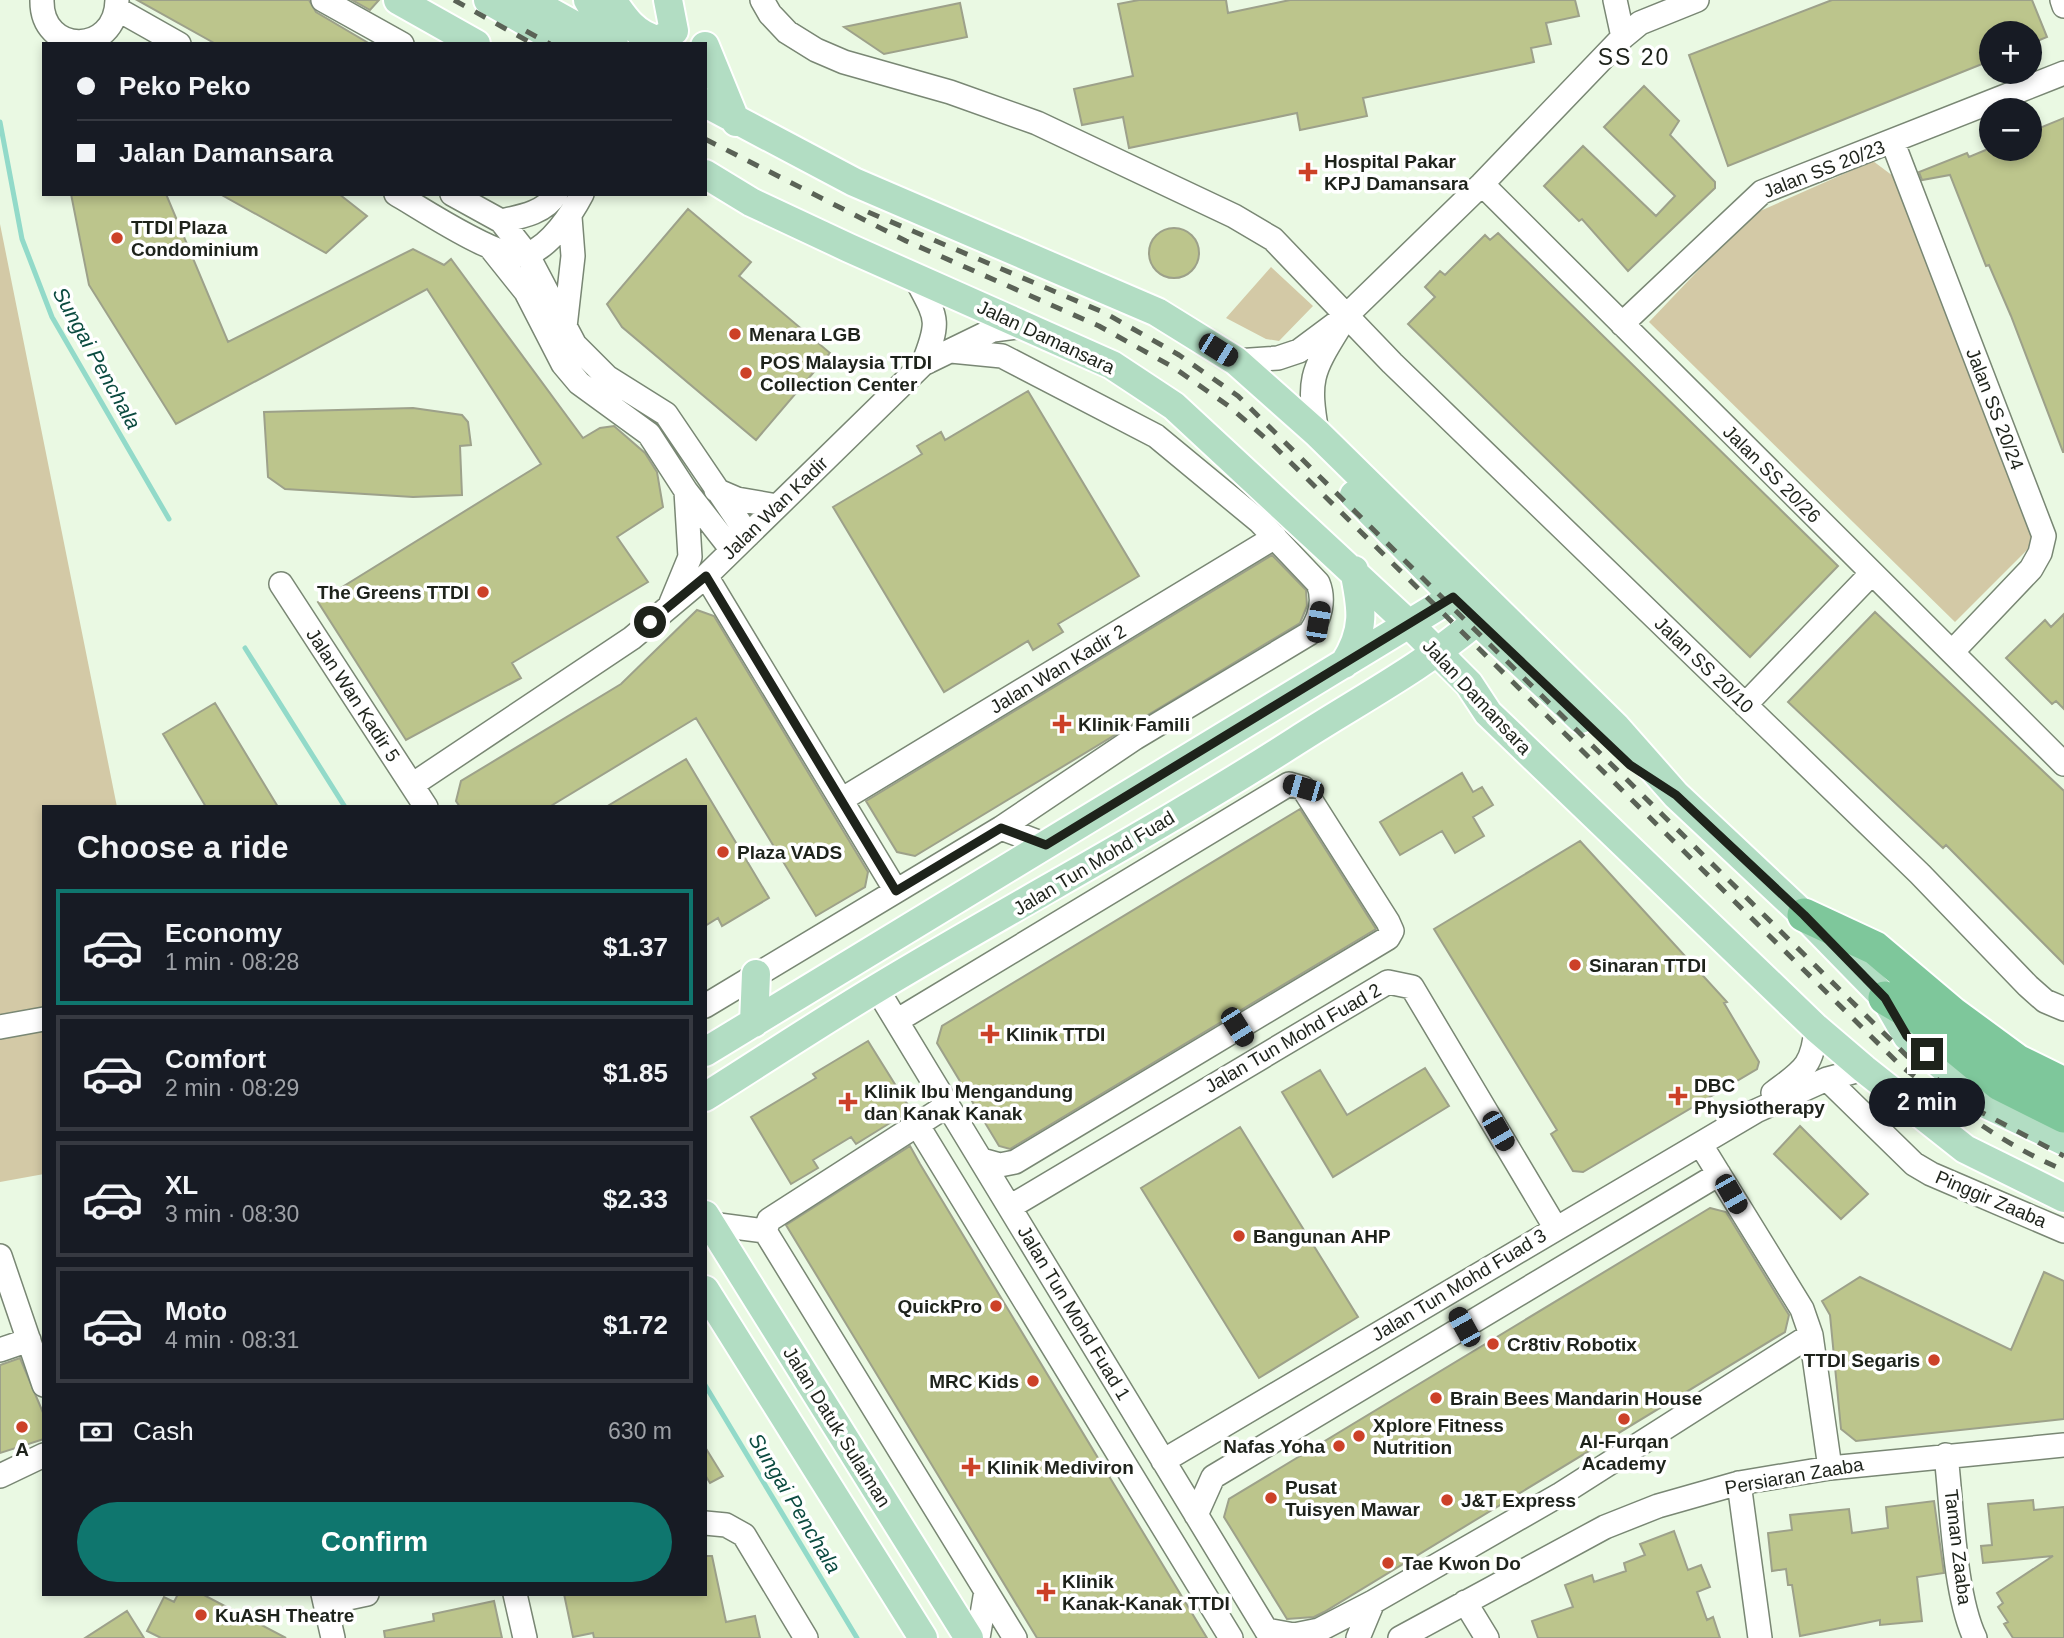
<!DOCTYPE html>
<meta charset="utf-8">
<style>
:root{--surface:#171b24;--page:#20242c;--text:#f1f3f6;--muted:#9ea1a6;--line:#363941;--accent:#0f766e}
body{margin:0;font-family:Helvetica,sans-serif;background:var(--page);color:var(--text);height:100vh;display:flex;flex-direction:column;font-size:26px;white-space:nowrap}
*{box-sizing:border-box;margin:0}
p{font-size:23px;color:var(--muted)}
.icon{flex:none;width:38px;height:38px;fill:none;stroke:currentColor;stroke-width:2;stroke-linecap:round;stroke-linejoin:round}
.map{position:relative;flex:1;overflow:hidden}
.panel{position:absolute;left:42px;top:805px;width:665px;height:791px;display:flex;flex-direction:column;background:var(--surface);border-radius:0px;box-shadow:0 4px 10px #0003}
.panel>*{flex:none}
.hud{position:absolute;left:42px;top:42px;width:665px;height:154px;border-radius:0px;box-shadow:0 4px 10px #0003;display:grid;align-content:center;height:154px;padding:0 35px;background:var(--surface)}
.buttons{position:absolute;left:1979px;top:21px;display:grid;gap:14px}
.buttons a{display:grid;place-items:center;width:63px;height:63px;border-radius:50%;background:var(--surface);box-shadow:0 4px 10px #0003;font-size:35px}
.end{position:absolute;width:32px;height:32px;margin:-16px;border:9px solid #1e231b;background:#fff;box-shadow:0 0 0 4px #fff}
.from{border-radius:50%}
.bubble{position:absolute;height:49px;border-radius:24px;background:var(--surface);box-shadow:0 4px 10px #0003;font-size:23px;font-weight:700;line-height:49px;text-align:center}
.car{position:absolute;width:21px;height:42px;margin:-21px -10px;border-radius:9px;box-shadow:0 0 5px 2px #0007;background:linear-gradient(#222 24%,#8ab4d8 0 40%,#222 0 76%,#8ab4d8 0 86%,#222 0)}
.hud b{display:flex;align-items:center;gap:24px;height:66px;font-size:26px}
.hud b+b{border-top:2px solid var(--line)}
.hud i{width:18px;height:18px;background:var(--text)}
ul{padding:0;list-style:none}
li{display:flex;align-items:center;gap:21px;height:116px;margin:0 14px 10px;padding:0 21px;border:4px solid var(--line);border-radius:0px}
li div{flex:1}
li b{display:block;font-size:26px}
li em{font-style:normal;font-weight:700}
li.selected{border-color:var(--accent)}
li>.icon{width:63px;height:63px;stroke-width:1.5}
h2{padding:0 35px;font-size:32px;line-height:84px}
.pay{display:flex;align-items:center;gap:18px;height:77px;padding:0 35px;font-size:26px}
.pay p{margin-inline-start:auto}
.cta{display:flex;gap:14px;margin-top:auto;padding:14px 35px}
.cta a{flex:1;height:80px;border-radius:42px;background:var(--accent);color:#fff;font-size:28px;font-weight:700;line-height:80px;text-align:center}
.map>svg:first-child{display:block}
</style>
<div class="map">
<svg width="2064" height="1638" viewBox="0 0 2064 1638">
<rect width="100%" height="100%" fill="#eaf9e3"/>
<path fill="#d3c9a6" d="M1873,161l20,15 140,360 -5,13 -73,73 -306,-300 102,-107z
M0,224l117,583h-73v367l-44,8z
M1271,267l42,39 -34,35 -13,-2 -40,-21z"/>
<g fill="none" stroke-linecap="round" stroke-linejoin="round">
<path stroke="#92dac9" stroke-width="5" d="M0,122l22,117 30,78 117,202
M245,648l100,159
M705,1385l152,253"/>
</g>
<path fill="#bcc58c" stroke="#9da18a" stroke-width="2" d="M137,0h172l7,12 54,32h-154z
M352,0h27l-9,10z
M1139,0h87l2,13 62,-13h285l4,16 -33,7 5,21 -20,4 3,14 -171,36 4,18 -67,14 -3,-17 -168,35 -6,-31 -41,8 -8,-36 59,-13 -15,-72z
M1832,0h200l15,37 -17,7v-11h-38v27l-264,106 -39,-111z
M960,3l7,34 -83,17 -40,-27z
M1644,86l35,35 -9,14 45,47v6l-87,83 -46,-52 -3,2 -35,-35 39,-40 73,70 19,-20 -71,-69z
M2064,118v334h-1l-52,-136 -22,-51 -3,1 -36,-91 -28,5 -3,-8 48,-19 2,4 19,-8h42v-17z
M71,194h95l62,148 185,-93 31,16 7,-6 132,179 17,-10 14,-2 31,27 12,19 6,35 -46,30 31,45 -136,81 9,15 -115,62 -88,-138 223,-138 -114,-175 -251,135 -87,-139z
M220,194h119l28,22 -41,37z
M688,209l63,53 -12,14 91,77 -74,87 -134,-113 -15,-23z
M1149 253a25 25 0 1 1 50 0a25 25 0 1 1-50 0Z
M1498,233l340,333 -88,91 -342,-333 27,-27 -10,-10 15,-16 5,4 40,-40 5,5z
M1028,391l111,185 -81,48 5,8 -30,18 -5,-9 -84,51 -111,-185 89,-53 -5,-8 24,-14 4,8z
M413,408l49,7 6,7 3,23 -11,1 2,49 -49,2 -128,-8 -17,-12 -4,-65z
M1272,555l34,35 1,16 -7,17 -385,233 -18,-4 -31,-51z
M697,610l17,6 154,256 -3,15 -49,29 -120,-198 -147,89h-89l-4,-6 5,-20 160,-97z
M1875,612l189,179v173l-118,-119 -3,3 -155,-146z
M2064,614v95l-8,-8 -4,3 -46,-46 39,-38 6,7z
M215,703l63,104h-72l-43,-73z
M686,759l83,139 -47,28 -4,-8 -13,8v-119h-99z
M1462,773l11,19 9,-5 11,18 -20,12 11,19 -29,17 -13,-22 -42,24 -20,-33z
M1300,809l76,120 -366,220 -11,-3 -62,-103 5,-17z
M1580,841l147,161 -3,1 35,59 -2,7 -174,103 -10,-1 -22,-37 6,-4 -123,-201z
M868,1041l43,69 -55,34 -5,-7 -38,23 5,8 -27,16 -40,-67 65,-39 -3,-4z
M1425,1068l24,38 -116,71 -51,-85 38,-22 27,45z
M1800,1126l68,68 -27,25 -67,-65z
M1240,1127l118,190 -99,61 -118,-190z
M910,1146l10,18 287,474h-170l-175,-288 -76,-125z
M1710,1208l16,4 63,103 -4,17 -461,280 -10,5 -27,2 -63,-102 5,-18z
M2044,1272l20,9v138l-208,22 -15,-12 -11,-114 -8,-14 38,-24 151,73z
M20,1358l24,57v24l-44,14v-88z
M705,1447l18,29 -13,7 -5,-8z
M2033,1500l1,10 30,-3v131h-51l-9,-14 4,-2 -10,-15 5,-4 -6,-10 56,-37 -70,7 -2,-17 11,-1 -4,-41z
M1934,1501l10,72 -27,4 5,44 -42,4v-5l-80,16 -8,-51h-4l-2,-16 -14,2 -4,-38 24,-3 -2,-15 59,-6 3,24 36,-5 -2,-21z
M1674,1531l14,39 13,-5 9,22 -13,5 10,28 6,-3 7,21h-182l-6,-17 41,-14 -8,-22 27,-10 2,7 32,-11 -2,-8 21,-8 -5,-11z
M705,1556h7l14,66 29,-6 5,22h-166l-1,-5 -20,4 -9,-43h141z
M178,1594h24l84,44h-125l-14,-7 17,-34 10,5z
M494,1601l8,37h-117l-1,-7 50,-10 -1,-7z
M127,1611l17,27h-59z"/>
<g fill="none" stroke-linecap="round" stroke-linejoin="round">
<defs>
<path id="minor" d="M42,0c-1,55 74,56 75,0
M323,0l79,44
M762,0l8,14 17,18 29,18 28,12 106,30 87,31 197,93 39,23 119,124 528,511 108,112 17,15 19,8
M1615,0l8,37
M2062,0l2,6
M117,9l62,35
M1893,143l151,393 -4,17 -9,16 -78,82
M1482,184l582,580
M396,194c25,14 107,70 132,60 23,-9 43,-39 54,-60
M452,194l49,27 26,33 48,91 32,32 59,37 82,121
M501,221c19,-4 44,-8 55,-27
M490,247l36,45 37,72 16,19 70,51 37,57 46,59
M915,277c22,42 26,42 8,87
M1622,324l140,-132 302,-119
M565,327l8,-71 -3,-39
M1236,361l42,-3 21,-7 47,-35 136,-132 141,-147 17,-14 57,-23
M1317,433c-9,-53 -6,-60 22,-105
M716,490l21,9 40,7
M706,576l190,315
M281,584l145,223
M671,603l19,-46 -4,-66
M1745,705l127,-132
M412,785l220,-147 74,-62 217,-212 70,-34 33,-4
M841,800l434,-263
M1001,828l45,17
M877,989l394,649
M705,1006l296,-178 134,-90 175,-105c10,-15 15,-33 8,-50l-58,-61 -104,-86 -154,-80 -51,-5
M898,1020l391,-236 14,4 85,134 4,9 -4,7 -373,224 -15,3 -18,-5
M0,1027l44,-8
M1827,1079l87,85 17,10 133,57
M1773,1093c29,-22 40,-26 43,-65
M918,1126l313,512
M1701,1145l101,164 9,26 19,133
M1010,1207l378,-225 24,5 143,240
M711,1224l54,7
M765,1231l250,407
M765,1231l4,-11 179,-115
M0,1256l44,129
M0,1350l29,-10
M1946,1455c6,51 8,139 29,183
M1163,1461l593,-350 71,-32 37,-10
M0,1476l44,-21
M1739,1483l21,155
M1196,1515l17,-38 506,-303
M705,1523l21,2 18,10 62,103
M323,1594l10,44
M515,1594l10,44
M1465,1602l22,36
M325,1603l42,-9
M1266,1630l28,5 25,-5 54,-28 188,-108 250,-159
M978,1638l8,-47
M1358,1638l15,-36
M1400,1638l205,-111 53,-21 81,-23 91,-15 234,-23"/>
<path id="major" d="M398,0l78,44
M488,0l77,44
M529,0l79,44
M588,0l26,44
M612,0c12,18 24,36 47,40l15,-9 -6,-31
M705,46l31,76
M705,103l149,79 303,130 79,49 81,72 299,294 60,68 128,120 81,83 22,38 81,69 76,36
M705,174l46,28 98,46 263,117 62,41 236,219 59,59 19,29 328,315 48,41 101,80 99,49
M1354,495l123,126 104,98
M1344,664c22,-34 18,-56 10,-94
M754,1023l2,-49
M705,1052l748,-455
M705,1097c57,-36 113,-73 171,-108 139,-84 283,-160 420,-248 62,-40 125,-73 181,-120
M705,1215l264,423
M705,1290l218,348"/>
<path id="highway" d="M1804,915l71,33 78,66 64,47 47,23
M1885,998l36,21 79,65 64,32"/>
</defs>
<use href="#minor" stroke="#798774" stroke-width="26"/>
<use href="#major" stroke="#fff" stroke-width="32"/>
<use href="#highway" stroke="#fff" stroke-width="37"/>
<use href="#minor" stroke="#fff" stroke-width="23"/>
<use href="#major" stroke="#b2ddc3" stroke-width="28"/>
<use href="#highway" stroke="#7ec79b" stroke-width="33"/>
<path stroke="#5a6256" stroke-width="5" stroke-dasharray="12 12" stroke-linecap="butt" d="M454,0l79,44
M526,31l24,13
M705,139l201,102 193,85 74,41 57,40 43,38 628,621c52,40 102,79 163,104
M868,212l237,101 74,42 59,41 672,663 69,52 85,45"/>
</g>
<g fill="none" stroke-linecap="round" stroke-linejoin="round">
<path stroke="#1e231b" stroke-width="9" d="M650,622l56,-46 190,315 105,-63 45,17 407,-248 177,168 46,30 128,120 81,83 22,38 20,18"/>
</g>
<g fill="#cc4128" stroke="#fff" stroke-width="2.5">
<path d="M1304.5 161.5h7v7h7v7h-7v7h-7v-7h-7v-7h7z"/>
<circle cx="117" cy="238" r="7"/>
<circle cx="735" cy="334" r="7"/>
<circle cx="746" cy="373" r="7"/>
<circle cx="483" cy="592" r="7"/>
<path d="M1058.5 713.5h7v7h7v7h-7v7h-7v-7h-7v-7h7z"/>
<circle cx="723" cy="852" r="7"/>
<circle cx="1575" cy="965" r="7"/>
<path d="M986.5 1023.5h7v7h7v7h-7v7h-7v-7h-7v-7h7z"/>
<path d="M1674.5 1085.5h7v7h7v7h-7v7h-7v-7h-7v-7h7z"/>
<path d="M844.5 1091.5h7v7h7v7h-7v7h-7v-7h-7v-7h7z"/>
<circle cx="1239" cy="1236" r="7"/>
<circle cx="996" cy="1306" r="7"/>
<circle cx="1493" cy="1344" r="7"/>
<circle cx="1934" cy="1360" r="7"/>
<circle cx="1033" cy="1381" r="7"/>
<circle cx="1436" cy="1398" r="7"/>
<circle cx="1624" cy="1419" r="7"/>
<circle cx="22" cy="1427" r="7"/>
<circle cx="1359" cy="1436" r="7"/>
<circle cx="1339" cy="1446" r="7"/>
<path d="M967.5 1456.5h7v7h7v7h-7v7h-7v-7h-7v-7h7z"/>
<circle cx="1271" cy="1498" r="7"/>
<circle cx="1447" cy="1500" r="7"/>
<circle cx="1388" cy="1563" r="7"/>
<path d="M1042.5 1581.5h7v7h7v7h-7v7h-7v-7h-7v-7h7z"/>
<circle cx="201" cy="1615" r="7"/>
</g>
<g text-anchor="middle" dominant-baseline="central" stroke-width="7" stroke-linejoin="round" paint-order="stroke">
<g font-size="19" font-weight="bold" fill="#1e231b" stroke="#fff" text-anchor="start">
<text x="1324" y="161">Hospital Pakar<tspan x="1324" dy="22">KPJ Damansara</tspan></text>
<text x="131" y="227">TTDI Plaza<tspan x="131" dy="22">Condominium</tspan></text>
<text x="749" y="334">Menara LGB</text>
<text x="760" y="362">POS Malaysia TTDI<tspan x="760" dy="22">Collection Center</tspan></text>
<text x="469" y="592" text-anchor="end">The Greens TTDI</text>
<text x="1078" y="724">Klinik Famili</text>
<text x="737" y="852">Plaza VADS</text>
<text x="1589" y="965">Sinaran TTDI</text>
<text x="1006" y="1034">Klinik TTDI</text>
<text x="1694" y="1085">DBC<tspan x="1694" dy="22">Physiotherapy</tspan></text>
<text x="864" y="1091">Klinik Ibu Mengandung<tspan x="864" dy="22">dan Kanak Kanak</tspan></text>
<text x="1253" y="1236">Bangunan AHP</text>
<text x="982" y="1306" text-anchor="end">QuickPro</text>
<text x="1507" y="1344">Cr8tiv Robotix</text>
<text x="1920" y="1360" text-anchor="end">TTDI Segaris</text>
<text x="1019" y="1381" text-anchor="end">MRC Kids</text>
<text x="1450" y="1398">Brain Bees Mandarin House</text>
<text x="1373" y="1425">Xplore Fitness<tspan x="1373" dy="22">Nutrition</tspan></text>
<text x="1624" y="1441" text-anchor="middle">Al-Furqan<tspan x="1624" dy="22">Academy</tspan></text>
<text x="1325" y="1446" text-anchor="end">Nafas Yoha</text>
<text x="22" y="1449" text-anchor="middle">A</text>
<text x="987" y="1467">Klinik Mediviron</text>
<text x="1285" y="1487">Pusat<tspan x="1285" dy="22">Tuisyen Mawar</tspan></text>
<text x="1461" y="1500">J&amp;T Express</text>
<text x="1402" y="1563">Tae Kwon Do</text>
<text x="1062" y="1581">Klinik<tspan x="1062" dy="22">Kanak-Kanak TTDI</tspan></text>
<text x="215" y="1615">KuASH Theatre</text>
</g>
<g font-size="19" fill="#1e231b" stroke="#fff">
<text transform="translate(1824 169) rotate(-21)">Jalan SS 20/23</text>
<text transform="translate(1046 337) rotate(25)">Jalan Damansara</text>
<text transform="translate(1995 409) rotate(69)">Jalan SS 20/24</text>
<text transform="translate(1772 474) rotate(45)">Jalan SS 20/26</text>
<text transform="translate(775 508) rotate(-44)">Jalan Wan Kadir</text>
<text transform="translate(1704 665) rotate(44)">Jalan SS 20/10</text>
<text transform="translate(1058 669) rotate(-31)">Jalan Wan Kadir 2</text>
<text transform="translate(353 695) rotate(57)">Jalan Wan Kadir 5</text>
<text transform="translate(1477 697) rotate(47)">Jalan Damansara</text>
<text transform="translate(1094 863) rotate(-31)">Jalan Tun Mohd Fuad</text>
<text transform="translate(1293 1038) rotate(-30)">Jalan Tun Mohd Fuad 2</text>
<text transform="translate(1991 1199) rotate(23)">Pinggir Zaaba</text>
<text transform="translate(1459 1285) rotate(-31)">Jalan Tun Mohd Fuad 3</text>
<text transform="translate(1074 1313) rotate(59)">Jalan Tun Mohd Fuad 1</text>
<text transform="translate(837 1427) rotate(58)">Jalan Datuk Sulaiman</text>
<text transform="translate(1794 1476) rotate(-10)">Persiaran Zaaba</text>
<text transform="translate(1958 1547) rotate(83)">Taman Zaaba</text>
</g>
<g font-size="21" font-style="italic" fill="#0b4b40" stroke="#fff">
<text transform="translate(97 358) rotate(61)">Sungai Penchala</text>
<text transform="translate(795 1503) rotate(59)">Sungai Penchala</text>
</g>
<g font-size="23" letter-spacing="2" fill="#1e231b" stroke="#fff">
<text x="1634" y="57">SS 20</text>
</g>
</g>
</svg>
<div class="buttons">
<a>+</a>
<a>−</a>
</div>
<i class="end from" style="left:650px;top:622px"></i>
<i class="end" style="left:1927px;top:1054px"></i>
<div class="bubble" style="left:1869px;top:1078px;width:116px">2 min</div>
<i class="car" style="left:1218px;top:350px;rotate:122deg"></i>
<i class="car" style="left:1318px;top:622px;rotate:9deg"></i>
<i class="car" style="left:1303px;top:788px;rotate:286deg"></i>
<i class="car" style="left:1237px;top:1027px;rotate:148deg"></i>
<i class="car" style="left:1498px;top:1131px;rotate:150deg"></i>
<i class="car" style="left:1731px;top:1194px;rotate:150deg"></i>
<i class="car" style="left:1464px;top:1327px;rotate:331deg"></i>
<div class="hud">
<b><i class="from"></i>Peko Peko</b>
<b><i></i>Jalan Damansara</b>
</div>
<section class="panel">
<h2>Choose a ride</h2>
<ul>
<li class="selected"><svg class="icon" aria-label="car" viewBox="0 0 24 24"><path d="M5 17H2v-5l4-1 3-4h7l3 4 3 1v5h-3M9 17h6M6 11h13"/><circle cx="7" cy="17" r="2"/><circle cx="17" cy="17" r="2"/></svg><div><b>Economy</b><p>1 min · 08:28</p></div><em>$1.37</em></li>
<li><svg class="icon" aria-label="car" viewBox="0 0 24 24"><path d="M5 17H2v-5l4-1 3-4h7l3 4 3 1v5h-3M9 17h6M6 11h13"/><circle cx="7" cy="17" r="2"/><circle cx="17" cy="17" r="2"/></svg><div><b>Comfort</b><p>2 min · 08:29</p></div><em>$1.85</em></li>
<li><svg class="icon" aria-label="car" viewBox="0 0 24 24"><path d="M5 17H2v-5l4-1 3-4h7l3 4 3 1v5h-3M9 17h6M6 11h13"/><circle cx="7" cy="17" r="2"/><circle cx="17" cy="17" r="2"/></svg><div><b>XL</b><p>3 min · 08:30</p></div><em>$2.33</em></li>
<li><svg class="icon" aria-label="car" viewBox="0 0 24 24"><path d="M5 17H2v-5l4-1 3-4h7l3 4 3 1v5h-3M9 17h6M6 11h13"/><circle cx="7" cy="17" r="2"/><circle cx="17" cy="17" r="2"/></svg><div><b>Moto</b><p>4 min · 08:31</p></div><em>$1.72</em></li>
</ul>
<div class="pay"><svg class="icon" aria-label="cash" viewBox="0 0 24 24"><path d="M3 7h18v10H3z"/><circle cx="12" cy="12" r="2"/></svg>Cash<p>630 m</p></div>
<div class="cta"><a>Confirm</a></div>
</section>
</div>
